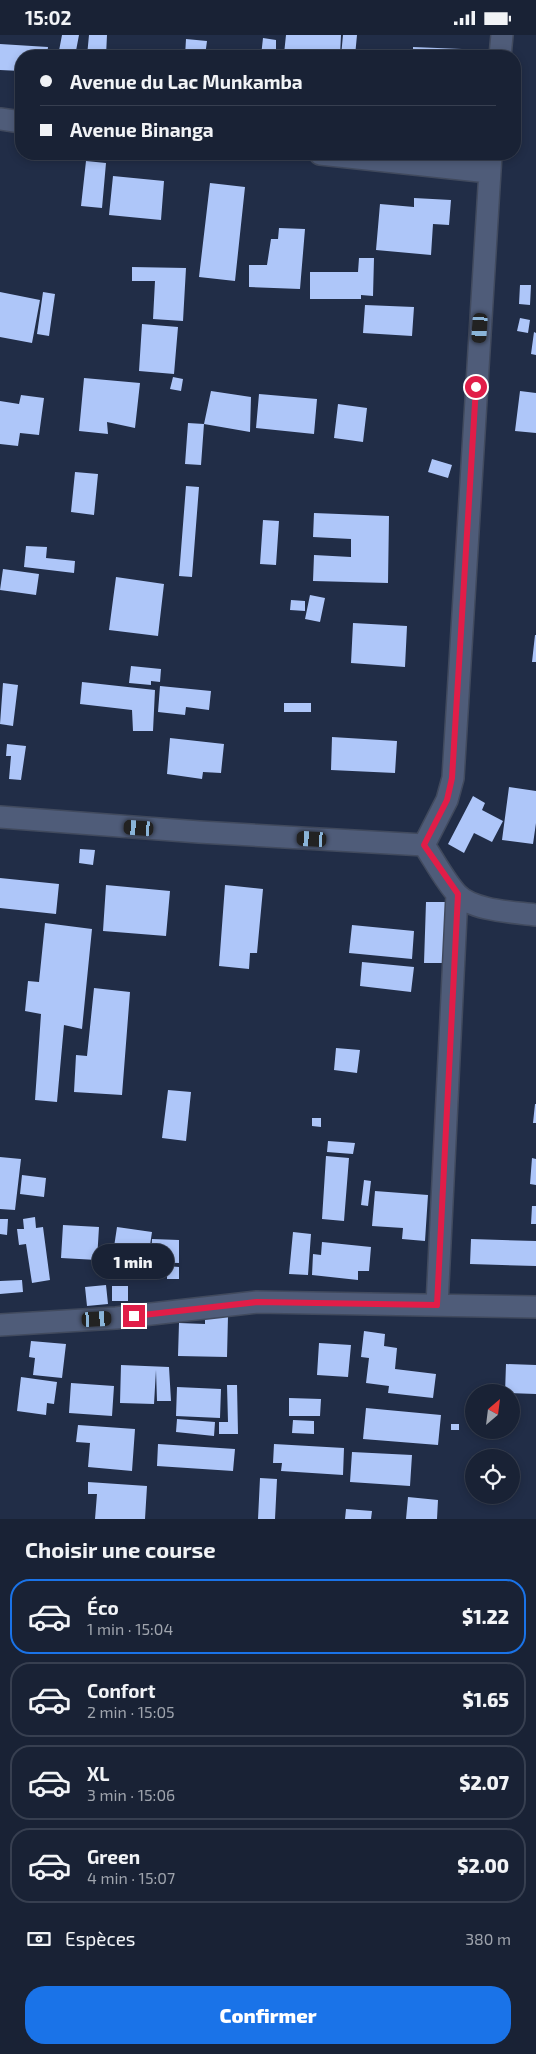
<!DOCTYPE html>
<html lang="fr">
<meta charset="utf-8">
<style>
:root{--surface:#192235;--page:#222a3d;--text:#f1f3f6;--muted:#9fa4ad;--line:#373f50;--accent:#1a73e8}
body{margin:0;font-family:"Exo 2",sans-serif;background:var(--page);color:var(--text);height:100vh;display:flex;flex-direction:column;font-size:19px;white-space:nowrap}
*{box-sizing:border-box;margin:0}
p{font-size:16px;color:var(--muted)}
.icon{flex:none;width:28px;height:28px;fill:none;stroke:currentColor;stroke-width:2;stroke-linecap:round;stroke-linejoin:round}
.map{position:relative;height:1484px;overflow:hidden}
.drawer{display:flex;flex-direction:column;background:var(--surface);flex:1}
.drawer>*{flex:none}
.top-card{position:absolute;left:15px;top:15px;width:506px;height:110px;border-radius:20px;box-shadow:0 2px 8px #0003,0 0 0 1px var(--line);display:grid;align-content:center;height:110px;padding:0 25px;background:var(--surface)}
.needle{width:32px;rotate:28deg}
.fabs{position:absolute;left:465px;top:1349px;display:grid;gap:10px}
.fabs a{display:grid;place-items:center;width:55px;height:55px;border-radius:50%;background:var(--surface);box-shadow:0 2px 8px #0003,0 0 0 1px var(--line);font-size:25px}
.end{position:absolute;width:22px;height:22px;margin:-11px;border:6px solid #e11d48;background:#fff;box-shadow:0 0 0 2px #fff}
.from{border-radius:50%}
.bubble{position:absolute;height:35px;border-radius:18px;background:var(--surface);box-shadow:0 2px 8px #0003,0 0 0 1px var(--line);font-size:16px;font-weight:800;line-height:35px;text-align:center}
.car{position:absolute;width:15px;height:30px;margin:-15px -8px;border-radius:6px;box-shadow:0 0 4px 1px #0007;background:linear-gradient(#222 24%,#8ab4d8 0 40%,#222 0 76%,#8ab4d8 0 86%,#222 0)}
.top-card b{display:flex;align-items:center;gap:18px;height:48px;font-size:19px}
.top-card b+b{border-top:1px solid var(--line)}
.top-card i{width:12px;height:12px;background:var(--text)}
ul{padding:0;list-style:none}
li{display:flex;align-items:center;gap:15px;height:75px;margin:0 10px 8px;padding:0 15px;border:2px solid var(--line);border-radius:20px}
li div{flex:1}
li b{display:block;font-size:19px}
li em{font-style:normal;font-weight:800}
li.on{border-color:var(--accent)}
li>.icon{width:45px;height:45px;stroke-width:1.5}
h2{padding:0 25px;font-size:22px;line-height:60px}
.pay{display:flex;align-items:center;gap:12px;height:55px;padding:0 25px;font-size:19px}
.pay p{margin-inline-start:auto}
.cta{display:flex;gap:10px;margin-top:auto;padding:10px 25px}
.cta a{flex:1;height:58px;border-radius:20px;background:var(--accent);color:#fff;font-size:20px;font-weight:800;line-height:58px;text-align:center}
.status{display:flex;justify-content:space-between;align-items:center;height:35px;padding:0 25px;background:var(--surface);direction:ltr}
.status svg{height:14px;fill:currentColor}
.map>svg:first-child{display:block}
</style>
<div class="status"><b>15:02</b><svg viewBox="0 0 49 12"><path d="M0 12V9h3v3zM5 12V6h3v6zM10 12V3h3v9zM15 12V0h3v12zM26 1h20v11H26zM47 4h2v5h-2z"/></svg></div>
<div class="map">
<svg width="536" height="1484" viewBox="0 0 536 1484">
<rect width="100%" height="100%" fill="#212d47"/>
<path fill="#aec6f9" d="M62,0h17l-4,21h-17z
M89,0h18l-1,21h-19z
M286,0h55l-1,21 -56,-2z
M343,0h14l-2,21h-14z
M263,3l13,2v16h-15z
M186,4l21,2 -2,15h-20z
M0,9l48,3 -1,9h-26v15l-21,-1z
M413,12l49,2v7h-49z
M86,126l20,2 -4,45 -21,-2z
M113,141l51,5 -3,39 -52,-5z
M210,148l35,4 -10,94 -36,-4z
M414,163l37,2 -2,25 -16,-1 -2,31 -55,-5 4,-46 34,3z
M279,193l26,1 -5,60 -51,-2v-22h18l4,-26h7z
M359,223h15l-1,38 -12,-1v4h-51v-27h48z
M132,232l54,1 -3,53 -30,-2 2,-38h-23z
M520,250h11l-1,20 -11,-1z
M0,257l40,8 -8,43 -32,-6z
M43,257l12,2 -6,42 -12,-2z
M365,270l49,2 -2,29 -49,-3z
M520,283l10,2 -2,13 -11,-2z
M142,289l36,3 -4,47 -35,-3z
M534,297l2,1v22l-5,-1z
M173,342l10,2 -2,12 -11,-2z
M84,343l56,5 -5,45 -28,-6 1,12 -29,-3z
M211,356l40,6 -1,35 -46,-8z
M520,356l16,2v40l-21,-2z
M259,359l58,5 -3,35 -58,-6z
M21,360l23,3 -5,37 -19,-2 -2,13 -18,-2v-43l19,3z
M338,369l29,4 -4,34 -29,-4z
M188,388l16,1 -3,41 -16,-1z
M432,424l20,6 -4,13 -20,-6z
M75,437l23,2 -4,41 -23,-3z
M186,451l13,1 -7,90 -13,-1z
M314,478l75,3 -1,67 -75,-2 1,-26 37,2v-18l-38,-2z
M263,485l16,1 -3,44 -16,-1z
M26,511l21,1 -1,11 29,3 -1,12 -50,-6z
M3,534l36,5 -3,21 -36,-5z
M116,542l48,7 -6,52 -49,-6z
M310,560l15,3 -5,24 -15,-3z
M291,565l14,1v10l-15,-1z
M353,588l54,3 -2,41 -54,-4z
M535,600h1v27h-4z
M131,631l30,3 -1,13 -9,-1v4l-22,-2z
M82,647l73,8 -2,41h-20l-1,-21 -52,-6z
M3,648l15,2 -5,41 -13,-2z
M160,651l51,5 -2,19 -23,-3 -1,8 -27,-3z
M284,668h27v9h-27z
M332,702l65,4 -2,32 -64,-3z
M170,703l54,6 -3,29 -18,-1 -1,7 -35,-5z
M7,709l19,2 -5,34 -12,-1 2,-23h-5z
M509,752l27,4v32l-3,21 -31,-4z
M473,761l12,7 -3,7 21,11 -11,21 -18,-9 -10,20 -16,-9z
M80,814l15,1 -2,15 -14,-2z
M0,843l59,6 -3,30 -56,-6z
M106,850l64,6 -4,45 -63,-5z
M225,850l38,4 -6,64h-7l-1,16 -30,-3z
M426,867h24l-2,61h-24z
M45,888l47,6 -10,100 -18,-4 -7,77 -22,-2 6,-86 -16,-3 3,-30 11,1z
M352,890l62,6 -2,28 -63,-6z
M362,927l52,5 -3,25 -51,-6z
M94,953l36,4 -8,103 -48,-3 2,-37 11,1z
M336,1013l24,2 -3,23 -23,-3z
M168,1055l23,2 -5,49 -24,-3z
M535,1069h1v19h-3z
M312,1083h9v9l-9,-1z
M328,1106l27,2 -2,11 -26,-2z
M326,1121l23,2 -5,63 -22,-2z
M0,1122l21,2 -6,51 -15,-1z
M532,1123l4,1v26l-6,-1z
M22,1140l24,3 -2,19 -24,-3z
M364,1145l7,1 -3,25 -7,-1z
M375,1156l53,4 -3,46 -23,-2 1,-11 -31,-2z
M532,1171h4v18h-5z
M35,1182l1,11 7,-1 7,53 -18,3 -6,-39 -7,1 -2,-16h7l-1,-10z
M0,1184h8l-1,16 -7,-1z
M63,1190l36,2 -2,33 -36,-2z
M117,1192l35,5 -3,20 -35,-5z
M293,1197l18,2 -3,41 -19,-1z
M152,1204l27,1v23l-28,-1z
M471,1204l65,2v25l-66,-2z
M322,1207l49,5 -2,24h-11v9l-46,-5 1,-21 8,1z
M167,1231l12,1v12h-12z
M22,1245l1,12 -23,2v-13z
M106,1250l2,19 -21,2 -2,-19z
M112,1251h16v15h-16z
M205,1281h23l-1,41 -49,-1 1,-33 26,1z
M364,1296l21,3 -1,12 13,2 -2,21 41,5 -3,24 -45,-5 1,-7 -23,-3 3,-25 -8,-1z
M31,1306l35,3 -4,34 -29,-3 2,-17 -6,-1z
M319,1308l32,2 -3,32 -31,-2z
M506,1329l30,1v29l-31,-1z
M121,1330l48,2 2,34h-14l-1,-31 -2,34 -34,-1z
M21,1342l36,5 -3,22 -7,-1 -1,12 -29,-4z
M71,1348l43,3 -2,30 -43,-3z
M227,1350h10l1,49h-19v-12h9z
M177,1352l44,2 -1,29 -44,-2z
M289,1363l32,1 -1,17h-31z
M366,1373l75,7 -3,30 -75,-6z
M177,1384l38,3 -1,14 -38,-4z
M293,1385l21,1v13l-22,-1z
M451,1389h8v6h-8z
M78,1390l57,4 -3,42 -44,-4 2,-24 -14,-1z
M158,1409l77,5 -2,22 -76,-5z
M274,1409l70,4 -1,27 -62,-4 1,-8h-9z
M352,1417l60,3 -2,31 -60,-4z
M511,1433l5,1 -1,11h-4z
M260,1443l17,1 -2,40h-17z
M88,1447l59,4 -2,33h-50l2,-25h-9z
M408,1462l30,3 -1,19h-31z
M346,1474l26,2 -1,8h-26z"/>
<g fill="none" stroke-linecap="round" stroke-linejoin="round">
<defs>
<path id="minor" d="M500,21l2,-21
M0,84l21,3
M320,119l169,18
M0,782l199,15 225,13
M424,810l23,-45 6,-22 38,-624
M424,810c10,15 21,36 33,49 16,17 57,18 79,21
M437,1270l20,-411
M0,1290l116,-7 141,-16 279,5"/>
</defs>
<use href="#minor" stroke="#414a5e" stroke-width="24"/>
<use href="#minor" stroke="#4f5c79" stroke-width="21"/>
</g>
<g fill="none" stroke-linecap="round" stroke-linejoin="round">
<path stroke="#e11d48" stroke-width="6" d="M134,1281l123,-14 180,3 21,-411 -34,-49 23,-45 5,-22 24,-391"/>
</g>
</svg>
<div class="fabs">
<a><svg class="needle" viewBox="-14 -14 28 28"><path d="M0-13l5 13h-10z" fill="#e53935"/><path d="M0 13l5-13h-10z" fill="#9fa4ad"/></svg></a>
<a><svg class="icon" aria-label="locate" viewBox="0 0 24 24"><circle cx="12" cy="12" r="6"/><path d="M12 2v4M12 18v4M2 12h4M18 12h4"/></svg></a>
</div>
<i class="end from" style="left:476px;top:352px"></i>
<i class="end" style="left:134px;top:1281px"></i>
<div class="bubble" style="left:92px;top:1209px;width:82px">1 min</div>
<i class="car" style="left:480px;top:293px;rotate:184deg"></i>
<i class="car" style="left:139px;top:793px;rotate:274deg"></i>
<i class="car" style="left:312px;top:804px;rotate:273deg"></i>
<i class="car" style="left:97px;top:1284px;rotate:87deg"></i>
<div class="top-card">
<b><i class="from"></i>Avenue du Lac Munkamba</b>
<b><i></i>Avenue Binanga</b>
</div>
</div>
<section class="drawer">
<h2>Choisir une course</h2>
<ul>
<li class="on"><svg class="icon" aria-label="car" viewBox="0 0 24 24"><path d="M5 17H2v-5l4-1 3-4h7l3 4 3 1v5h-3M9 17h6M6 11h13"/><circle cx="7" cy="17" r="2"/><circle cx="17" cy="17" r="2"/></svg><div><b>Éco</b><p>1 min · 15:04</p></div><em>$1.22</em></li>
<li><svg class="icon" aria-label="car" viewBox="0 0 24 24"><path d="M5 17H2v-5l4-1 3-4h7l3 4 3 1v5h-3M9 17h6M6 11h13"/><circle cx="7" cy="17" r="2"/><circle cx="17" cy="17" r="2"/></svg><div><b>Confort</b><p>2 min · 15:05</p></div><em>$1.65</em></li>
<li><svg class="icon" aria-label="car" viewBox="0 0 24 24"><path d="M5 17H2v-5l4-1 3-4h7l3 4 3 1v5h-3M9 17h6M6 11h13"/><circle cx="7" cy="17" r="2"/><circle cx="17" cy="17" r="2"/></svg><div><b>XL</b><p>3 min · 15:06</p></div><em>$2.07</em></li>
<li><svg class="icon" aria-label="car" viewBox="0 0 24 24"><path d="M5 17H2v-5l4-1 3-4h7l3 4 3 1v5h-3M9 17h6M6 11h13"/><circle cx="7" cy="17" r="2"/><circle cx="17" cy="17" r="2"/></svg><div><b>Green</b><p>4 min · 15:07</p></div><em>$2.00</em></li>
</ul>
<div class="pay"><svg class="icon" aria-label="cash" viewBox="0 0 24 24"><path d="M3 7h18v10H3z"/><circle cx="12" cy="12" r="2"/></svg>Espèces<p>380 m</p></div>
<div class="cta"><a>Confirmer</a></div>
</section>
